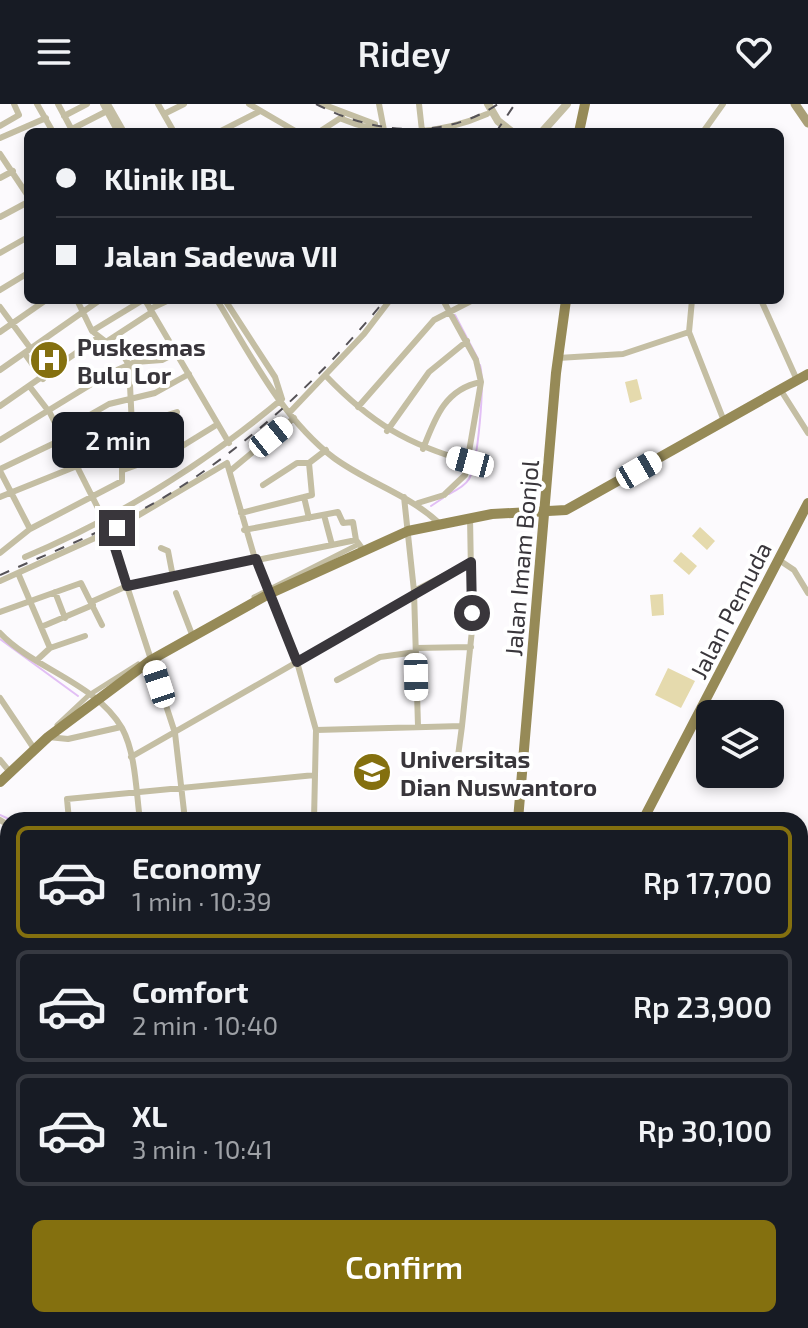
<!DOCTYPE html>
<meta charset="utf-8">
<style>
:root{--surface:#171b24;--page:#20242c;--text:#f1f3f6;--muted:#9ea1a6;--line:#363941;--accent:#84700f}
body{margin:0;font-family:"Exo 2",sans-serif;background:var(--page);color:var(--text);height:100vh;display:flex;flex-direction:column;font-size:30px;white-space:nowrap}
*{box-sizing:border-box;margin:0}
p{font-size:26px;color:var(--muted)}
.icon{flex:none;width:44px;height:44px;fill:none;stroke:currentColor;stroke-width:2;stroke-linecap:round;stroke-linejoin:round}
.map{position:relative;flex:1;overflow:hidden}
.drawer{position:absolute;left:0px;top:708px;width:808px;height:516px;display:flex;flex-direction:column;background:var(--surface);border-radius:24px 24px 0 0;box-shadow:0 4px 12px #0003}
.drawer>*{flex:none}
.banner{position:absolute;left:24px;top:24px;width:760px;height:176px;border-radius:12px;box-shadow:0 4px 12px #0003;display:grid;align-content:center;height:176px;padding:0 32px;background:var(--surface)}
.tools{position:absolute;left:696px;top:596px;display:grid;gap:16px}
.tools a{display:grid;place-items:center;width:88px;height:88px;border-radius:12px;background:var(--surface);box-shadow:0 4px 12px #0003;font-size:40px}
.end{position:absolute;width:36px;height:36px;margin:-18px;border:10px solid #39363b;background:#fff;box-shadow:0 0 0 4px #fff}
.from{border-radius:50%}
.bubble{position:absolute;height:56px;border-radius:12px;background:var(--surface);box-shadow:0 4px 12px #0003;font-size:26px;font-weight:600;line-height:56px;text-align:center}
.car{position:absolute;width:24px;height:48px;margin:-24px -12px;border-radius:10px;box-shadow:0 0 6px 2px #0007;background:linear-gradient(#fff 24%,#345 0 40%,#fff 0 76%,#345 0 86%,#fff 0)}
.banner b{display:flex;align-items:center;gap:28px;height:76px;font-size:30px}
.banner b+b{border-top:2px solid var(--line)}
.banner i{width:20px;height:20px;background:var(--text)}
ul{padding:14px 0 0;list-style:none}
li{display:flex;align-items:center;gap:24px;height:112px;margin:0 16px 12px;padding:0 16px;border:4px solid var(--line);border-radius:12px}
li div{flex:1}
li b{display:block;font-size:30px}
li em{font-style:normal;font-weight:600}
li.selected{border-color:var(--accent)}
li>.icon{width:72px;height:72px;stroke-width:1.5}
.action{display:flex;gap:16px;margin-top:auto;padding:16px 32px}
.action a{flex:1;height:92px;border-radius:12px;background:var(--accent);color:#fff;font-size:32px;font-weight:600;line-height:92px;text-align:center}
header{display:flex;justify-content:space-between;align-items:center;height:104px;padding:0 32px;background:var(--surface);font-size:36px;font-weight:600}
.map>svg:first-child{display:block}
</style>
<header><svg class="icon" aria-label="menu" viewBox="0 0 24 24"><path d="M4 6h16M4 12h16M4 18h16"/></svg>Ridey<svg class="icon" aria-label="heart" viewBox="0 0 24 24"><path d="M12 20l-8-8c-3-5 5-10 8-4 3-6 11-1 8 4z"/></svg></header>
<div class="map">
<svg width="808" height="1224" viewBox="0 0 808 1224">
<rect width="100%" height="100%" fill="#fcfafd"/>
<path fill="#e5daad" d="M637,275l5,20 -12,4 -5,-21z
M700,423l15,14 -8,9 -15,-14z
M681,448l16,14 -8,9 -16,-14z
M663,490l1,21 -12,1 -2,-21z
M668,564l27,13 -14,27 -26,-13z
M800,1138l8,21v49l-4,3 -4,-4z
M669,1216h74l-3,8h-69z"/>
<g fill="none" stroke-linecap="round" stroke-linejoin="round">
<path stroke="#e2bff5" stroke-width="2" d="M455,211l23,44
M449,390c6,-3 16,-8 20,-15 9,-16 16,-96 11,-114
M431,402l12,-8
M0,535l78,57
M0,711l11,5
M254,1224l2,-8
M537,1224v-8"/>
<path stroke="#c4bea3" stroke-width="5" d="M254,493l105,-53
M57,621l32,-30 49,-31
M800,984l8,1"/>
<path stroke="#c4bea3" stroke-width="6" d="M37,0l16,28
M58,0l15,28
M103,0l15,28
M108,0l16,28
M158,0l16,28
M249,0l48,28
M322,0l53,20
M379,0l5,26
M419,0l3,27
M164,10l20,-10
M64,12l23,-12
M342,15c46,20 100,15 145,-5
M0,22l19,-11 -5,-11
M72,25l39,-20
M219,28l41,-21
M319,28l23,-15
M703,28l20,-28
M0,34l46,-20
M0,50l28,42
M0,74l13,-7
M0,113l28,-15
M0,149l28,-16
M0,186l28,-17
M145,196l84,143
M217,196c34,56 65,118 117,158 34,25 74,36 105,65
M225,196l50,77 7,22
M692,196l-3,32 35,89
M761,196l36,80
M0,203l31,42
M150,205l19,-9
M92,227l51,-31
M0,228l46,-32
M106,238l46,-30
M25,250l18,25
M558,254l65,-4 66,-22
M0,266l100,-70
M326,272c45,47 82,69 144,86
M30,283l20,26 58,115 67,205 10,87
M780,285l28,44
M0,302l99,-69
M358,303l76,-87 39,-20
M290,308l74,-78 26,-34
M132,322l45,-14
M387,327l42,-59 38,-31
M60,328l49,-28 46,-11 34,-19
M0,336l108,-66 27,-12 27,-2 14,-7
M423,345c12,-31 22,-60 58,-67
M0,365l63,-30
M123,366l48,-17 47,-29
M0,367l30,58
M230,367l64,-53
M263,381l34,-22h12
M0,393l77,-31 45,-10
M304,393l5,21
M404,393l10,94 4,135
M418,399l26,-8 21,-20 16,-93 -5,-22 -33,-60
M241,409l71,-18 -3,-32 17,-13
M324,411l8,30
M244,426l94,-18 5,11 10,-1 3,18
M161,444l7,3 5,26
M0,449l30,-24 92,-48v-25l10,-30 -3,-61 -6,-10 -31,-24 -15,-31
M25,453c95,-40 178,-92 257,-158
M256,455l41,103 19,68
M779,456l15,10 14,23
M18,469l32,75 -13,12
M0,477l117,-53 110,-65 28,96
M414,487l57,-29
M55,488l10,26
M176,489l17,44
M91,498l36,-16 205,-41 24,-5 8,11
M0,508l81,-29 21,42
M41,523l52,-22
M0,529c34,36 96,50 122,95 14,26 14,64 18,92
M50,544l35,-12
M416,544l55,-1
M337,576l43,-23 36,-5
M0,594l35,52
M462,622l10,-96 -2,-113
M48,633l20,2 53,-12
M131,653l283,-162
M0,656l10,12
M0,716l8,5
M41,716l26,-5
M69,716l-2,-21 248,-24
M314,716l2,-90 146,-4 -4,30 65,5
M427,716h24
M800,881l8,-3
M800,890l8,-2
M0,969l8,-1
M0,1019l8,-1
M800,1055l8,-2
M0,1058l8,1
M800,1081h8
M0,1101l8,-1
M0,1136l8,1
M0,1192l8,-1
M67,1216l1,8
M156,1216l2,8
M616,1216l3,8
M658,1216l2,8
M263,1224l2,-8
M275,1224l15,-3 2,-5
M330,1224l1,-8
M403,1224l1,-8
M542,1224l3,-8"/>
<path stroke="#c4bea3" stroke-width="8" d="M488,0l10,17 14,11
M542,28l25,-28
M238,1224l1,-8"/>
<path stroke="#a99f77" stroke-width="9" d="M795,0l13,19"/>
<path stroke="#968a57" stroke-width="10" d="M579,28l6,-28
M0,678l48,-45 103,-77 118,-66 139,-63 84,-17 74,-4 242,-136
M518,716l38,-447 10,-73
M643,716l165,-317
M800,990l8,1
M800,998l8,1"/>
<path stroke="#8e8048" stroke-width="10" d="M0,909l8,1
M0,919l8,1
M520,1224l1,-8"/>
<path stroke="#555257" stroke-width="2" stroke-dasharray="10 10" stroke-linecap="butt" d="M316,0c57,30 127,37 182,0
M496,28l19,-28
M0,471c54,-24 110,-46 161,-76 87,-52 160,-121 224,-199"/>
</g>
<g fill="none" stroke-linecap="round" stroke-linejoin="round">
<path stroke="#39363b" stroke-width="10" d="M117,424l-7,4 17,54 129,-27 41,103 174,-100 1,51"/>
</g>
<defs>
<symbol id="hospital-disc" viewBox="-11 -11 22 22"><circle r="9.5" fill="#84700f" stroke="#fff"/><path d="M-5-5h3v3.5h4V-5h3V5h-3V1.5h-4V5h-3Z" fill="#fff"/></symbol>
<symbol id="university-disc" viewBox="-11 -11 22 22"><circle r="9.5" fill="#84700f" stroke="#fff"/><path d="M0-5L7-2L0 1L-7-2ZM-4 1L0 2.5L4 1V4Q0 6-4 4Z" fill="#fff"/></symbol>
</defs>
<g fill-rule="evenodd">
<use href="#hospital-disc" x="27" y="234" width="44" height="44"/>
<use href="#university-disc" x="350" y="646" width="44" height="44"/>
</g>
<g text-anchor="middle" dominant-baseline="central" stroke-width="8" stroke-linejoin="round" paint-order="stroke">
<g font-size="24" font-weight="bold" fill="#39363b" stroke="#fff" text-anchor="start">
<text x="77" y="242">Puskesmas<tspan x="77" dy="28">Bulu Lor</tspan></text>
<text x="400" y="654">Universitas<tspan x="400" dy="28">Dian Nuswantoro</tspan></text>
</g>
<g font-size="24" fill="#39363b" stroke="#fff">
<text transform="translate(521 454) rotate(-85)">Jalan Imam Bonjol</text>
<text transform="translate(730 506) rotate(-63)">Jalan Pemuda</text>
</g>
</g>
</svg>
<div class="tools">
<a><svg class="icon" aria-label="layers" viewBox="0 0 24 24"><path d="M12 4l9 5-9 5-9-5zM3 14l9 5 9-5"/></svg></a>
</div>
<i class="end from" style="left:472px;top:509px"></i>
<i class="end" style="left:117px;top:424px"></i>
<div class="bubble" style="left:52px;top:308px;width:132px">2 min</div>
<i class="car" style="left:271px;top:333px;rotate:51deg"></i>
<i class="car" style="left:470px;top:358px;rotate:285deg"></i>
<i class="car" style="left:639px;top:366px;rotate:60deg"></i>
<i class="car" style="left:416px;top:573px;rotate:179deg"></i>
<i class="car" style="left:159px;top:580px;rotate:342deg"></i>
<div class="banner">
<b><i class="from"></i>Klinik IBL</b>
<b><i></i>Jalan Sadewa VII</b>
</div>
<section class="drawer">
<ul>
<li class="selected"><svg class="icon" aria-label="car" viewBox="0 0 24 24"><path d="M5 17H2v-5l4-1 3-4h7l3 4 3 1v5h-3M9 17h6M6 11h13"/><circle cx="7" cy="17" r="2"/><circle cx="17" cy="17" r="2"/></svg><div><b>Economy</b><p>1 min · 10:39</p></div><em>Rp 17,700</em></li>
<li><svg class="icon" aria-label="car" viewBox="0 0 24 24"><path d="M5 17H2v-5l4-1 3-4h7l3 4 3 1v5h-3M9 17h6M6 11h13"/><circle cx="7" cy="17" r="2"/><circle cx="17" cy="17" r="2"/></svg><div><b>Comfort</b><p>2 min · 10:40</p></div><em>Rp 23,900</em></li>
<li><svg class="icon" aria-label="car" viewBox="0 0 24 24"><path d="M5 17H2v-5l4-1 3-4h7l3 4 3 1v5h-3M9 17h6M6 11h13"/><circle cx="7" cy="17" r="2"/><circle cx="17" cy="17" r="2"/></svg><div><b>XL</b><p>3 min · 10:41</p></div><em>Rp 30,100</em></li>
</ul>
<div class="action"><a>Confirm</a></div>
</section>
</div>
